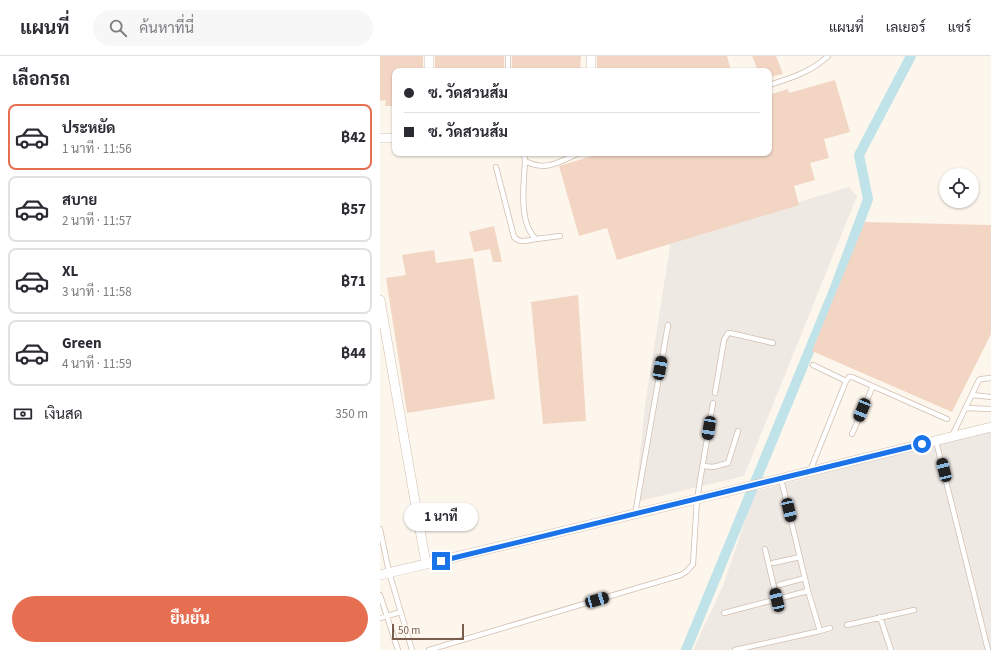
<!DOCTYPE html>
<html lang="th">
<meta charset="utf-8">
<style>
:root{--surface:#fff;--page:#f7f7f7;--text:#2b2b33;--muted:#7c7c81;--line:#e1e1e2;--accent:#e76f51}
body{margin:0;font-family:"Source Sans 3",Sarabun,sans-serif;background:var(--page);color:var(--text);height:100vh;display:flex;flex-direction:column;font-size:15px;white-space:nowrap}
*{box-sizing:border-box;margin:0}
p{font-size:13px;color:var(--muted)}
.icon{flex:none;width:22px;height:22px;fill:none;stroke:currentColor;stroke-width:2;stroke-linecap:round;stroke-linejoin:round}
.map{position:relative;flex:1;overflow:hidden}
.side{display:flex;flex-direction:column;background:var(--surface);width:380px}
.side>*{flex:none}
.hud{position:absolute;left:12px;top:12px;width:380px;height:88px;border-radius:8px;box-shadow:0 1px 3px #0004;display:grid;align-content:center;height:88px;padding:0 12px;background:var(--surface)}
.buttons{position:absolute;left:559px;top:112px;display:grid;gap:8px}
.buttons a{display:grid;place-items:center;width:40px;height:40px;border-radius:50%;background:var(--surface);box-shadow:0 1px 3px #0004;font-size:20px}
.scale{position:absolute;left:12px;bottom:10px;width:72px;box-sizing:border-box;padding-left:4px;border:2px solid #7a5c4d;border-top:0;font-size:11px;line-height:14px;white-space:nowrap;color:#7a5c4d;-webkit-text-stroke:3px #fffaf3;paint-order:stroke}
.end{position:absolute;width:18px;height:18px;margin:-9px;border:5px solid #1a73e8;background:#fff;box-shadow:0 0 0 2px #fff}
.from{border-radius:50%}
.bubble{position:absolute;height:28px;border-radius:14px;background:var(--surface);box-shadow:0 1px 3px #0004;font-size:13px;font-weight:700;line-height:28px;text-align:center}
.car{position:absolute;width:12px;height:24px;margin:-12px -6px;border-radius:5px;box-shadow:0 0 3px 1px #0007;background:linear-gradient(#222 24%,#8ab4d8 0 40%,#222 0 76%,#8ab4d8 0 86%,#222 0)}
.hud b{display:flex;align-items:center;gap:14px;height:38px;font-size:15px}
.hud b+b{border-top:1px solid var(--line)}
.hud i{width:10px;height:10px;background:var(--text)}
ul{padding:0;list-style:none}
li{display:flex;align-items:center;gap:12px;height:66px;margin:0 8px 6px;padding:0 4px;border:2px solid var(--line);border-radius:8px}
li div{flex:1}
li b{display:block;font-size:15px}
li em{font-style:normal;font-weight:700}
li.on{border-color:var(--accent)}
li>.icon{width:36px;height:36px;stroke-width:1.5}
h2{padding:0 12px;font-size:18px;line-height:48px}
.pay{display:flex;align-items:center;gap:10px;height:44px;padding:0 12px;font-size:15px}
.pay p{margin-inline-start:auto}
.action{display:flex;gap:8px;margin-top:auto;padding:8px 12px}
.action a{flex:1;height:46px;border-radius:24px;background:var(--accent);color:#fff;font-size:16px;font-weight:700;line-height:46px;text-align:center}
header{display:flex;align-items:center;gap:24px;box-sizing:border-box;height:56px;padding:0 20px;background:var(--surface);border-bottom:1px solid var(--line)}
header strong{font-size:19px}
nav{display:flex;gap:22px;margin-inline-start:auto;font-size:14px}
.search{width:280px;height:36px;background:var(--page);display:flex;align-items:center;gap:10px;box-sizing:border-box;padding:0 14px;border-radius:22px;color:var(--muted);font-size:15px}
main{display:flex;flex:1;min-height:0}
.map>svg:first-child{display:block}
</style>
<header>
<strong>แผนที่</strong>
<div class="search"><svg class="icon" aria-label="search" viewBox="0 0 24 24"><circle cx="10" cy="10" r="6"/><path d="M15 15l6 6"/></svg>ค้นหาที่นี่</div>
<nav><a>แผนที่</a><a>เลเยอร์</a><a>แชร์</a></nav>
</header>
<main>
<section class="side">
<h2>เลือกรถ</h2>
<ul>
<li class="on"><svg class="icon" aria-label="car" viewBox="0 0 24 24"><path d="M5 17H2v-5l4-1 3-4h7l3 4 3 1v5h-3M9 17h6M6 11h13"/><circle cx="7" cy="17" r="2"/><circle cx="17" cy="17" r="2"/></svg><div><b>ประหยัด</b><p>1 นาที · 11:56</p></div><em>฿42</em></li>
<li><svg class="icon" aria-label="car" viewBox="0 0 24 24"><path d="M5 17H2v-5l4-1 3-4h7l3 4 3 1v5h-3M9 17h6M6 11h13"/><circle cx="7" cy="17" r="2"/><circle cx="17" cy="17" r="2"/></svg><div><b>สบาย</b><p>2 นาที · 11:57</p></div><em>฿57</em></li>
<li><svg class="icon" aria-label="car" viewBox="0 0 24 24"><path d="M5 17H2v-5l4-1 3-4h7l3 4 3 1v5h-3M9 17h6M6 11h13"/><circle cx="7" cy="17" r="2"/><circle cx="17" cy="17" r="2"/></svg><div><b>XL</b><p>3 นาที · 11:58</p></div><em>฿71</em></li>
<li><svg class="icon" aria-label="car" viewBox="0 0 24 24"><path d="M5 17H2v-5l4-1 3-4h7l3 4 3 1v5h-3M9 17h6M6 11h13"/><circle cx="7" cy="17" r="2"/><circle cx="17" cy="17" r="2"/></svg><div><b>Green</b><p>4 นาที · 11:59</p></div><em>฿44</em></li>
</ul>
<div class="pay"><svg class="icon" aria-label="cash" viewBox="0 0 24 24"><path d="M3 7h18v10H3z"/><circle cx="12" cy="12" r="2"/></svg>เงินสด<p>350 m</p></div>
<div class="action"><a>ยืนยัน</a></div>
</section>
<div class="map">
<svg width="611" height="594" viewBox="0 0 611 594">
<rect width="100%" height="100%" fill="#fdf6ec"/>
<path fill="#efe9e4" d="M469,131l8,9 -113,280 -109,26 10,-97 26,-165z
M611,375v219h-298l30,-64 32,-95z"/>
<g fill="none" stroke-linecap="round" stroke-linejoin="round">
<path stroke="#bfe3e8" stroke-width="10" d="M306,594l149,-362 33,-89 -9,-44 52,-99"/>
</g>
<path fill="#f3d5c3" d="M0,0h43v15h-28v35h-10l1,-6 -6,1z
M55,0h69v15h-69z
M132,0h69l-1,15h-68z
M217,0h130l4,15h-134z
M372,0h24l7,18 -14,3v-6h-11z
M455,24l15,52 -26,7 5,19 -19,5 5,17 -21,6 5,19 -182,55 -10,-32 -28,8 -20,-70 43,-13h167v-58l19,-6 1,4z
M485,166l126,3v109l-39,78 -140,-61z
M114,170l8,36h-9l-3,-13 -16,3 -5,-20z
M54,194l2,13 37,-5 22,141 -88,14 -21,-135 20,-3 -4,-20z
M198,239l8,126 -43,3 -12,-122z"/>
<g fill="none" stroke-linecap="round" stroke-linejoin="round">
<defs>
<path id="service" d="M128,15v-15
M389,29c22,-7 42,-13 59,-29
M144,97l1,8c21,11 34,1 54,-8
M145,105c-1,22 -7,62 11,78l24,-3
M116,111l18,70c6,7 14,3 22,2
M433,309l33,16
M335,337l9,-53 4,-7h2l43,10
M592,339l19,2
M585,352l26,1
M472,378l21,-48
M572,380l27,-56 2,-1 10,-1
M556,385l52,209
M323,410l10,1 15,-4 10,-32
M430,415l36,-90 3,-4h3l95,42
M401,423l27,112 12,40 10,-3
M255,458l33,-189
M0,473l9,43 23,78
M385,493l12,51
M393,507l27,-6
M399,529l26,-7
M0,539l18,55
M344,557l84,-22
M500,561l11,33
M0,562l21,-6
M467,569l67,-15
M49,594l252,-75 6,-4 6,-7 4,-65 16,-96
M355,594l85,-19"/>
<path id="minor" d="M49,0v15
M211,15v-15
M0,82h15
M0,244l46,264
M0,519l317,-76 294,-72"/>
</defs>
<use href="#service" stroke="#d1beb0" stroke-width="6"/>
<use href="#minor" stroke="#d1beb0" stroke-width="10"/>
<use href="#service" stroke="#fff" stroke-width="4.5"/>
<use href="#minor" stroke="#fff" stroke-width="9"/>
</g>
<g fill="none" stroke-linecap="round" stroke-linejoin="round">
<path stroke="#1a73e8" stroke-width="5" d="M61,505l481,-117"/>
</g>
</svg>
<div class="buttons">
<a><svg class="icon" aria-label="locate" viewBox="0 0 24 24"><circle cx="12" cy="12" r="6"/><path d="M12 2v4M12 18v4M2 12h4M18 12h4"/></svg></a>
</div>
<div class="scale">50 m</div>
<i class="end from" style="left:542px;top:388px"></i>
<i class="end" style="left:61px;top:505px"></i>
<div class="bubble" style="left:24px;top:447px;width:74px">1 นาที</div>
<i class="car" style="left:280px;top:312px;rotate:10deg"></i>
<i class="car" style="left:482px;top:354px;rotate:202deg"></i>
<i class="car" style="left:329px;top:372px;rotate:189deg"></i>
<i class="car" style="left:564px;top:414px;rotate:346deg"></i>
<i class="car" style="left:409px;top:454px;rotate:167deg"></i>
<i class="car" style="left:217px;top:544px;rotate:74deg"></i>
<i class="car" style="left:397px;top:544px;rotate:347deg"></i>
<div class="hud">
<b><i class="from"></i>ซ. วัดสวนส้ม</b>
<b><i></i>ซ. วัดสวนส้ม</b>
</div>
</div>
</main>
